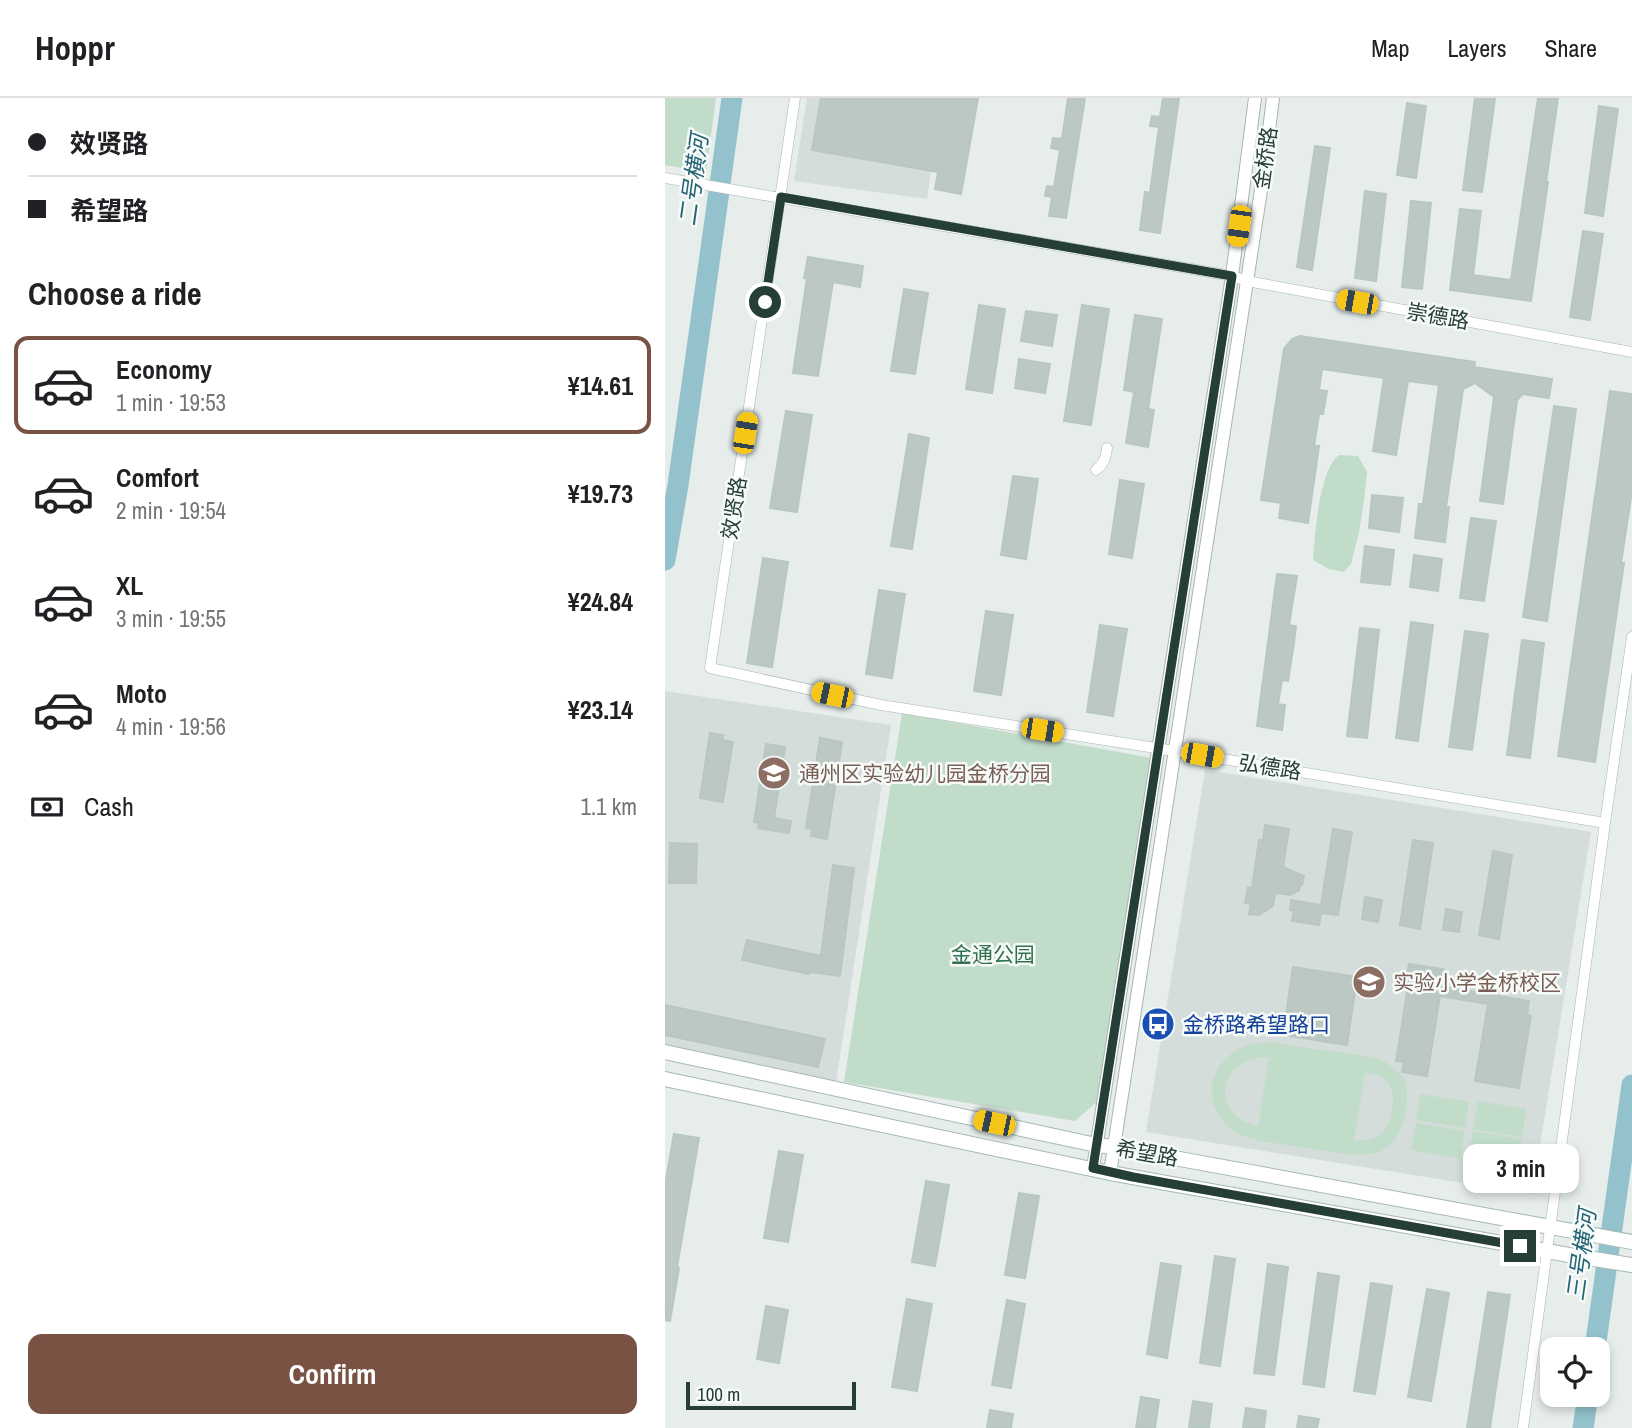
<!DOCTYPE html>
<meta charset="utf-8">
<style>
:root{--surface:#fff;--page:#f2f2f2;--text:#202124;--muted:#757577;--line:#e0e0e0;--accent:#795244}
body{margin:0;font-family:"Archivo Narrow","Noto Sans SC",sans-serif;background:var(--page);color:var(--text);height:100vh;display:flex;flex-direction:column;font-size:26px;white-space:nowrap}
*{box-sizing:border-box;margin:0}
p{font-size:23px;color:var(--muted)}
.icon{flex:none;width:38px;height:38px;fill:none;stroke:currentColor;stroke-width:2;stroke-linecap:round;stroke-linejoin:round}
.map{position:relative;flex:1;overflow:hidden}
.side{display:flex;flex-direction:column;background:var(--surface);width:665px}
.side>*{flex:none}
.guide{display:grid;align-content:center;height:154px;padding:0 28px;background:var(--surface)}
.tools{position:absolute;left:875px;top:1239px;display:grid;gap:14px}
.tools a{display:grid;place-items:center;width:70px;height:70px;border-radius:14px;background:var(--surface);box-shadow:0 4px 10px #0003;font-size:35px}
.scale{position:absolute;left:21px;bottom:18px;width:170px;box-sizing:border-box;padding-left:7px;border:4px solid #263e38;border-top:0;font-size:19px;line-height:24px;white-space:nowrap;color:#263e38;-webkit-text-stroke:5px #f6faf8;paint-order:stroke}
.end{position:absolute;width:32px;height:32px;margin:-16px;border:9px solid #263e38;background:#fff;box-shadow:0 0 0 4px #fff}
.from{border-radius:50%}
.bubble{position:absolute;height:49px;border-radius:14px;background:var(--surface);box-shadow:0 4px 10px #0003;font-size:23px;font-weight:800;line-height:49px;text-align:center}
.car{position:absolute;width:21px;height:42px;margin:-21px -10px;border-radius:9px;box-shadow:0 0 5px 2px #0007;background:linear-gradient(#f5c518 24%,#345 0 40%,#f5c518 0 76%,#345 0 86%,#f5c518 0)}
.guide b{display:flex;align-items:center;gap:24px;height:66px;font-size:26px}
.guide b+b{border-top:2px solid var(--line)}
.guide i{width:18px;height:18px;background:var(--text)}
ul{padding:0;list-style:none}
li{display:flex;align-items:center;gap:21px;height:98px;margin:0 14px 10px;padding:0 14px;border:4px solid transparent;border-radius:14px}
li div{flex:1}
li b{display:block;font-size:26px}
li em{font-style:normal;font-weight:800}
li.on{border-color:var(--accent)}
li>.icon{width:63px;height:63px;stroke-width:1.5}
h2{padding:0 28px;font-size:32px;line-height:84px}
.pay{display:flex;align-items:center;gap:18px;height:77px;padding:0 28px;font-size:26px}
.pay p{margin-inline-start:auto}
.cta{display:flex;gap:14px;margin-top:auto;padding:14px 28px}
.cta a{flex:1;height:80px;border-radius:14px;background:var(--accent);color:#fff;font-size:28px;font-weight:800;line-height:80px;text-align:center}
header{display:flex;align-items:center;gap:42px;box-sizing:border-box;height:98px;padding:0 35px;background:var(--surface);border-bottom:2px solid var(--line)}
header strong{font-size:33px}
nav{display:flex;gap:38px;margin-inline-start:auto;font-size:24px}
main{display:flex;flex:1;min-height:0}
.map>svg:first-child{display:block}
</style>
<header>
<strong>Hoppr</strong>
<nav><a>Map</a><a>Layers</a><a>Share</a></nav>
</header>
<main>
<section class="side">
<div class="guide">
<b><i class="from"></i>效贤路</b>
<b><i></i>希望路</b>
</div>
<h2>Choose a ride</h2>
<ul>
<li class="on"><svg class="icon" aria-label="car" viewBox="0 0 24 24"><path d="M5 17H2v-5l4-1 3-4h7l3 4 3 1v5h-3M9 17h6M6 11h13"/><circle cx="7" cy="17" r="2"/><circle cx="17" cy="17" r="2"/></svg><div><b>Economy</b><p>1 min · 19:53</p></div><em>¥14.61</em></li>
<li><svg class="icon" aria-label="car" viewBox="0 0 24 24"><path d="M5 17H2v-5l4-1 3-4h7l3 4 3 1v5h-3M9 17h6M6 11h13"/><circle cx="7" cy="17" r="2"/><circle cx="17" cy="17" r="2"/></svg><div><b>Comfort</b><p>2 min · 19:54</p></div><em>¥19.73</em></li>
<li><svg class="icon" aria-label="car" viewBox="0 0 24 24"><path d="M5 17H2v-5l4-1 3-4h7l3 4 3 1v5h-3M9 17h6M6 11h13"/><circle cx="7" cy="17" r="2"/><circle cx="17" cy="17" r="2"/></svg><div><b>XL</b><p>3 min · 19:55</p></div><em>¥24.84</em></li>
<li><svg class="icon" aria-label="car" viewBox="0 0 24 24"><path d="M5 17H2v-5l4-1 3-4h7l3 4 3 1v5h-3M9 17h6M6 11h13"/><circle cx="7" cy="17" r="2"/><circle cx="17" cy="17" r="2"/></svg><div><b>Moto</b><p>4 min · 19:56</p></div><em>¥23.14</em></li>
</ul>
<div class="pay"><svg class="icon" aria-label="cash" viewBox="0 0 24 24"><path d="M3 7h18v10H3z"/><circle cx="12" cy="12" r="2"/></svg>Cash<p>1.1 km</p></div>
<div class="cta"><a>Confirm</a></div>
</section>
<div class="map">
<svg width="967" height="1330" viewBox="0 0 967 1330">
<rect width="100%" height="100%" fill="#e6edea"/>
<path fill="#d4ddd9" d="M142,0h135l-15,101 -133,-18z
M0,593l226,34 -55,357 -171,-35z
M540,672l386,62 -59,362 -386,-62z"/>
<path fill="#c1dcc9" fill-rule="evenodd" d="M0,0h51l-10,74 -41,-7z
M674,357l19,1 9,16 -3,28 -5,32 -8,32 -7,8 -15,-3 -16,-9c2,-25 6,-90 26,-105z
M237,615l250,45 -52,341 -25,22 -231,-39z
M605,944c25,4 50,8 75,11 13,3 30,3 42,10 7,5 15,11 18,19 6,19 -2,59 -22,68 -10,5 -21,5 -31,5 -22,-3 -43,-7 -65,-10 -17,-3 -37,-4 -52,-13 -12,-8 -21,-21 -23,-35 -1,-9 0,-18 5,-26 13,-22 28,-27 53,-29zM604,959l-11,69c-36,-7 -46,-48 -11,-65 7,-3 14,-4 22,-4zM700,975c5,0 15,2 20,6 13,10 8,40 0,51 -7,9 -21,10 -31,11z
M755,996l49,8 -4,26 -49,-8z
M813,1003l48,8 -4,28 -49,-8z
M751,1025l49,8 -5,27 -49,-8z
M808,1033l48,8 -4,26 -48,-7z"/>
<g fill="none" stroke-linecap="round" stroke-linejoin="round">
<path stroke="#93c2cd" stroke-width="21" d="M0,462l13,-75 54,-387
M930,1251l37,-264
M918,1330l5,-33"/>
</g>
<path fill="#bbc8c3" stroke="#b9c7c1" stroke-width="2" d="M156,0h157l-17,96 -26,-5 3,-17 -126,-22z
M403,0h17l-19,120 -17,-2 3,-19 -7,-1 2,-10 7,1 6,-37 -9,-2 2,-10 9,1z
M498,0h16l-19,135 -20,-3 5,-38 5,1 9,-66 -9,-1 2,-10 8,1z
M810,0h20l-13,94 -19,-2z
M873,0h20l-12,84h2l-17,119 -81,-11 10,-81 21,2 -8,64 38,5z
M742,5l19,3 -10,72 -19,-3z
M934,8l19,3 -15,107 -18,-3z
M650,48l15,2 -18,122 -15,-3z
M700,93l21,3 -10,87 -21,-3z
M746,103l20,2 -9,86 -20,-2z
M918,133l20,3 -13,86 -20,-3z
M143,159l55,9 -3,21 -27,-5 -15,94 -25,-3 14,-95h-3z
M239,191l24,4 -13,81 -24,-3z
M314,207l26,4 -13,84 -26,-4z
M417,207l27,4 -18,116 -27,-4z
M361,213l31,4 -5,31 -31,-5z
M470,217l27,4 -14,90 6,1 -6,37 -22,-4 8,-51 -10,-2z
M635,238l175,26 -1,5 78,12 -3,19 -26,-4 -6,6 -14,104 -23,-3 14,-104 -19,-14 -12,6 -17,118h3l-4,35 -30,-4 4,-34h4l16,-119 -31,-4 -12,74 -23,-4 11,-73 -62,-9 -3,21 8,1 -4,23h-4l-5,32h5l-11,77 -29,-5 2,-15 -20,-3 23,-151 8,-10z
M354,261l31,5 -5,29 -30,-5z
M945,293l22,3v97l-11,72h3l-29,199 -37,-6z
M889,308l22,3 -29,212 -24,-4z
M121,313l26,4 -15,97 -27,-4z
M244,336l20,4 -17,111 -21,-3z
M348,378l25,3 -12,80 -25,-4z
M455,382l24,4 -12,74 -23,-4z
M707,397l31,3 -4,34 -30,-4z
M806,420l25,3 -12,80 -24,-3z
M700,448l29,4 -4,35 -29,-3z
M749,457l28,4 -4,32 -28,-4z
M98,460l25,4 -16,105 -25,-4z
M612,476l20,2 -8,49 7,1 -2,17 -6,38 -6,-1 -4,24 7,1 -3,25 -25,-4z
M214,492l26,4 -13,84 -26,-4z
M321,513l27,4 -12,80 -27,-4z
M746,524l22,3 -15,116 -22,-3z
M435,527l27,4 -14,87 -26,-4z
M695,530l19,2 -12,108 -20,-2z
M800,533l23,3 -16,116 -23,-3z
M857,542l22,3 -14,115 -23,-3z
M45,635l13,2 -1,5 11,2 -10,60 -23,-4z
M155,640l22,4 -15,97 -16,-3 1,-7 -6,-1z
M101,646l19,3 -11,71 17,3 -2,12 -31,-5 1,-5 -5,-1z
M600,727l24,4 -6,38 21,9 -2,9h-2l-1,5 -9,5 -15,-2 -2,13 -14,9 -10,-1 2,-10 -6,-1 3,-16 4,1 7,-48 4,1z
M668,731l19,3 -14,83 -17,-2 -2,12 -27,-4 2,-10 -4,-1 1,-10 30,5z
M748,742l20,3 -13,86 -20,-4z
M5,745l27,1 -1,39h-27z
M828,753l19,4 -13,84 -20,-4z
M168,767l21,3 -14,108 -30,-4 -1,2 -67,-14 5,-20 74,16z
M700,799l17,3 -4,22 -16,-3z
M781,811l16,3 -3,20 -16,-2z
M744,866l34,5 -3,17 89,15 -2,14 4,1 -12,72 -44,-7 13,-77 -48,-8 -13,80 -25,-4 2,-10 -8,-1 13,-80h-3z
M628,869l64,10 -10,68 -64,-10z
M0,907l160,34 -7,28 -153,-32z
M9,1036l25,4 -22,129 2,1 -9,53 -5,-1v-135z
M114,1053l24,4 -15,87 -24,-4z
M261,1083l23,4 -14,81 -23,-4z
M354,1095l20,3 -14,82 -20,-3z
M550,1158l20,3 -15,107 -20,-3z
M496,1165l20,3 -14,92 -20,-4z
M603,1166l20,3 -14,108 -20,-2z
M653,1175l21,3 -15,111 -21,-3z
M706,1185l21,3 -17,108 -21,-3z
M762,1191l22,4 -18,108 -23,-4z
M823,1194l22,3 -20,133h-23z
M242,1201l25,5 -15,87 -25,-4z
M342,1202l18,4 -14,84 -19,-3z
M101,1208l22,4 -9,53 -22,-4z
M476,1299l18,3 -4,28h-19z
M528,1303l19,3 -3,24h-20z
M581,1310l20,3 -2,17h-21z
M325,1312l23,4 -2,14h-24z
M634,1318l20,3 -2,9h-20z"/>
<g fill="none" stroke-linecap="round" stroke-linejoin="round">
<defs>
<path id="minor" d="M130,0l-85,570 171,37 294,46 430,72 27,-186
M0,80l567,98 15,5 385,71
M431,372c8,-6 10,-13 11,-22
M858,1330l82,-605"/>
<path id="tertiary" d="M428,1070l139,-892 23,-178
M445,1075l153,-996 10,-79"/>
<path id="secondary" d="M0,954l431,93 18,2 518,95
M0,981l445,94 459,82 63,10"/>
</defs>
<use href="#minor" stroke="#a9b5b1" stroke-width="11"/>
<use href="#tertiary" stroke="#a9b5b1" stroke-width="14"/>
<use href="#secondary" stroke="#a5b8b2" stroke-width="16"/>
<use href="#minor" stroke="#fff" stroke-width="10"/>
<use href="#tertiary" stroke="#fff" stroke-width="12"/>
<use href="#secondary" stroke="#fff" stroke-width="14"/>
</g>
<g fill="none" stroke-linecap="round" stroke-linejoin="round">
<path stroke="#263e38" stroke-width="9" d="M100,204l16,-105 451,79 -139,892 40,9 387,69"/>
</g>
<defs>
<symbol id="school-disc" viewBox="-11 -11 22 22"><circle r="9.5" fill="#8d6e63" stroke="#f6faf8"/><path d="M0-5L7-2L0 1L-7-2ZM-4 1L0 2.5L4 1V4Q0 6-4 4Z" fill="#fff"/></symbol>
<symbol id="bus-disc" viewBox="-11 -11 22 22"><circle r="9.5" fill="#1a4fb4" stroke="#f6faf8"/><path d="M-5-6H5V4H4V6H2V4H-2V6H-4V4H-5ZM-3.5-4V0h7V-4ZM-3.5 1.2v1.5H-2V1.2ZM2 1.2v1.5H3.5V1.2Z" fill="#fff"/></symbol>
</defs>
<g fill-rule="evenodd">
<use href="#school-disc" x="90" y="656" width="38" height="38"/>
<use href="#school-disc" x="685" y="865" width="38" height="38"/>
<use href="#bus-disc" x="474" y="907" width="38" height="38"/>
</g>
<g text-anchor="middle" dominant-baseline="central" stroke-width="5" stroke-linejoin="round" paint-order="stroke">
<g font-size="21" fill="#263e38" stroke="#f6faf8">
<text transform="translate(600 60) rotate(-82)">金桥路</text>
<text transform="translate(773 218) rotate(10)">崇德路</text>
<text transform="translate(69 410) rotate(-81)">效贤路</text>
<text transform="translate(605 669) rotate(9)">弘德路</text>
<text transform="translate(482 1055) rotate(10)">希望路</text>
</g>
<g font-size="21" fill="#785e54" stroke="#f6faf8" text-anchor="start">
<text x="134" y="675">通州区实验幼儿园金桥分园</text>
<text x="728" y="884">实验小学金桥校区</text>
</g>
<g font-size="21" fill="#34714e" stroke="#f6faf8">
<text x="328" y="856">金通公园</text>
</g>
<g font-size="21" fill="#164399" stroke="#f6faf8" text-anchor="start">
<text x="518" y="926">金桥路希望路口</text>
</g>
<g font-size="23" font-style="italic" fill="#256475" stroke="#f6faf8">
<text transform="translate(28 82) rotate(-82)">二号横河</text>
<text transform="translate(916 1157) rotate(-82)">三号横河</text>
</g>
</g>
</svg>
<div class="tools">
<a><svg class="icon" aria-label="locate" viewBox="0 0 24 24"><circle cx="12" cy="12" r="6"/><path d="M12 2v4M12 18v4M2 12h4M18 12h4"/></svg></a>
</div>
<div class="scale">100 m</div>
<i class="end from" style="left:100px;top:204px"></i>
<i class="end" style="left:855px;top:1148px"></i>
<div class="bubble" style="left:798px;top:1046px;width:116px">3 min</div>
<i class="car" style="left:574px;top:128px;rotate:188deg"></i>
<i class="car" style="left:692px;top:204px;rotate:280deg"></i>
<i class="car" style="left:80px;top:335px;rotate:9deg"></i>
<i class="car" style="left:167px;top:597px;rotate:282deg"></i>
<i class="car" style="left:377px;top:632px;rotate:99deg"></i>
<i class="car" style="left:537px;top:657px;rotate:100deg"></i>
<i class="car" style="left:329px;top:1025px;rotate:282deg"></i>
</div>
</main>
